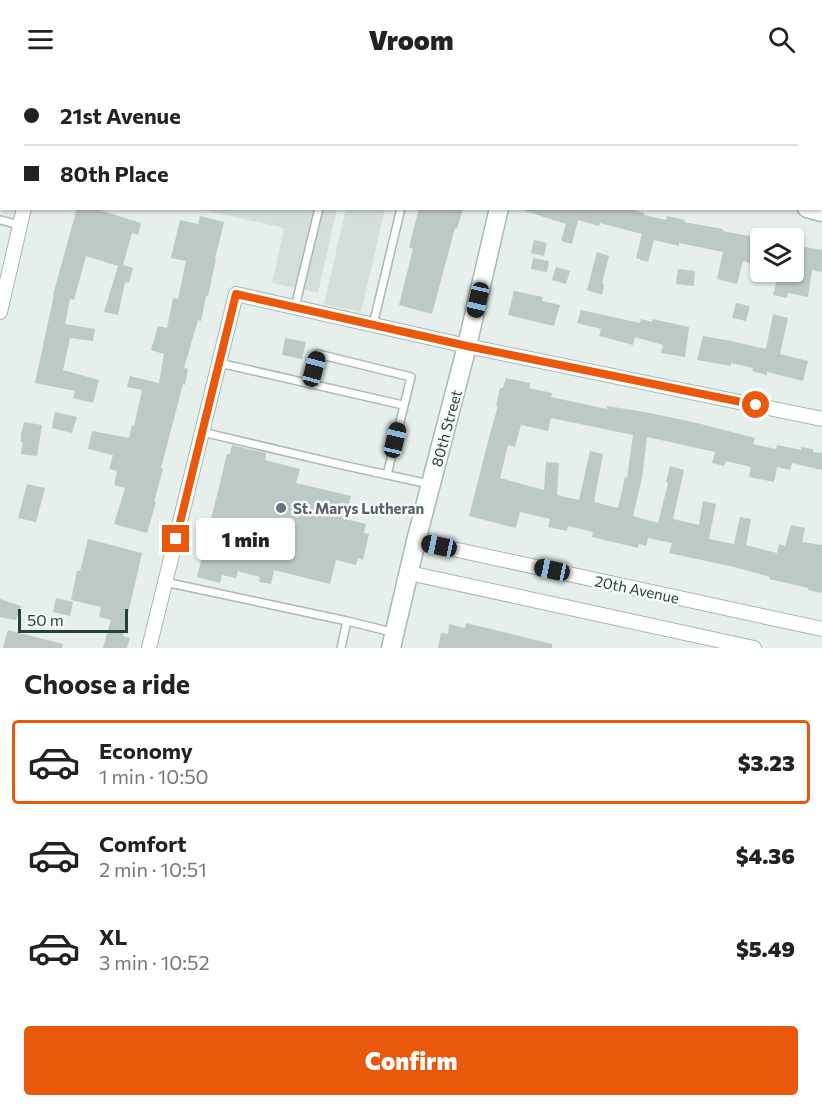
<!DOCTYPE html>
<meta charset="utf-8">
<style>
:root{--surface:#fff;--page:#f6f6f6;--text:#222;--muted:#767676;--line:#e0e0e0;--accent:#ea580c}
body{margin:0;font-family:Commissioner,sans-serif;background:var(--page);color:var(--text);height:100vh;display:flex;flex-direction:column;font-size:22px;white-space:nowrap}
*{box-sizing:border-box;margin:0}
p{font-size:20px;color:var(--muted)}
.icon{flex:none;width:33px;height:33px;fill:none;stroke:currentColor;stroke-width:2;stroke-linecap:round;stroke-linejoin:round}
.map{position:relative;height:570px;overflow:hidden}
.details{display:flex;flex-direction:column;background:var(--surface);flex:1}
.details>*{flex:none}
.hud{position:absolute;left:0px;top:0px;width:822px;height:132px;box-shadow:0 2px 4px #0004;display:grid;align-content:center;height:132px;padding:0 24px;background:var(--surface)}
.buttons{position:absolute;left:750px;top:150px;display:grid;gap:12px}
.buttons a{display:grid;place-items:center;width:54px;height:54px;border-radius:6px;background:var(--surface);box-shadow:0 2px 4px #0004;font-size:30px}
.scale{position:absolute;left:18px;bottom:15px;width:110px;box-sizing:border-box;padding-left:6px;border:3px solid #24423a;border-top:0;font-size:16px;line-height:21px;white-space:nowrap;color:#24423a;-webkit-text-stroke:4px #f7fbf9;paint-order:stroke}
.end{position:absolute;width:27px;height:27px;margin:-14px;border:8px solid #ea580c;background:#fff;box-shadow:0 0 0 3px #fff}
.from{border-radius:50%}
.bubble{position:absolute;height:42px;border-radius:6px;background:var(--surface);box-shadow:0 2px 4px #0004;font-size:20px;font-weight:800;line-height:42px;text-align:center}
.car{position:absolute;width:18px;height:36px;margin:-18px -9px;border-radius:8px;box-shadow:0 0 4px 2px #0007;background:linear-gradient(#222 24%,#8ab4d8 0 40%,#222 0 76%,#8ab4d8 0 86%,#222 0)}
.hud b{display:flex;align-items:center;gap:21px;height:57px;font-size:22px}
.hud b+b{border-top:2px solid var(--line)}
.hud i{width:15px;height:15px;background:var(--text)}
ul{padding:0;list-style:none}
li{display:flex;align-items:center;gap:18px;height:84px;margin:0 12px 9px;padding:0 12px;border:3px solid transparent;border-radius:6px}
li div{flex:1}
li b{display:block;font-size:22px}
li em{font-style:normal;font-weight:800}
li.selected{border-color:var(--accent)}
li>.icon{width:54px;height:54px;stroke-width:1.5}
h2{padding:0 24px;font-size:27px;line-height:72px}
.button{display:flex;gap:12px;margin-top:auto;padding:12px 24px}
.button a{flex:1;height:69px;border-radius:6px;background:var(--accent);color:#fff;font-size:24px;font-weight:800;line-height:69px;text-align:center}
header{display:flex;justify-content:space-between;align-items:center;height:78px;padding:0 24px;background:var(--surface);font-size:27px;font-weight:800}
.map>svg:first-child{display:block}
</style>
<header><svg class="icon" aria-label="menu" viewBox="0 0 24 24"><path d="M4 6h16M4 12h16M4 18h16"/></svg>Vroom<svg class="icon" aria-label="search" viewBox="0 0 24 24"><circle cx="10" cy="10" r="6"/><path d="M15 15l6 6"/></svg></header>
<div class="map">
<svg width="822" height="570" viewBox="0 0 822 570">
<rect width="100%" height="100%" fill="#e6efeb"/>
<path fill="#d4dfda" d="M324,0h179v2h-172z
M199,131h138l-19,84 -46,-10 12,-55z
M346,131h39l-24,103 -37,-8z"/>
<path fill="#bbcac4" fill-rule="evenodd" d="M77,130h16l48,15 -3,12 -6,-2 -9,32 10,3 -4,15 -4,-1 -7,33 -14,-3 14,-46 -32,-10 -12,44 -4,-1 -5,25 30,5 -2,12 -23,-3 -7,32 36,10 -6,23 -20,-5 2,-7 -40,-8 19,-88h-1z
M419,130h44l-6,21 -2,-1 -23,86 -33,-9 14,-56 -4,-2z
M526,130h101l17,5v2l22,5 1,-4 18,4 -1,2 39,7v2l36,7 -6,26 -10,-3 -6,23 -20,-5 6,-27 -44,-9v3l-25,-6 -6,22 -12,-4 6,-24 -42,-11 -1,3 -21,-6 -6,24 -11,-3 5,-17 -41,-13z
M200,138l24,6 -9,37h1l-8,37h-2l-5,25 -3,-1 -14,48 4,1 -3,16 -2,-1 -22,84 2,1 -9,33h2l-9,31 -33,-9 11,-36 -11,-3 3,-14 -8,-2 4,-14 -25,-6 4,-18 37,7 3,-13 2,1 8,-36 -15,-3 3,-11 29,7 5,-29 -13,-4 7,-24 9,2 6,-30 5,1 8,-38 -15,-3 9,-38 18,4z
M534,162l13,3 -3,13 -13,-3z
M794,167l28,5v22l-10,-2 -4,27 -20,-4 -1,5 -14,-3 6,-23h15z
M597,174l12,4 -7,27 2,1 -2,11 -15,-5z
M533,180l16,3 -2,11 -16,-3z
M556,189l14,4 -4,13 -14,-4z
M678,191l17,2 -1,15 -18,-2z
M514,213l29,6 -1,4 18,4 -6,21 -46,-11z
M736,225l14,3 -4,15 -14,-3z
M581,232l59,13 1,-4 11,3v-3l37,8 -4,30 -24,-4 2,-8 -28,-8 -2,8 -34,-9 2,-7 -24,-6z
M773,236l15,4 -8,36 28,7 -5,20 -36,-9v3l-15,-4 1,-3 -22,-5v3l-34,-6 6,-24 28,5 35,8z
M285,260l21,4 -4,17 -20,-4z
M506,300l24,5 -1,5 23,5 -1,4 56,12v-3l38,6 52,11 58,15 -2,6 23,5 1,-4 24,5v-3l12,2v3l9,1v17l-30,-7 -2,7 -13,-3 -3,15 -25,-5 2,-10 -25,-6 -2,5 -12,-3 3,-11 -68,-15 -5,41 -9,38 25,7 10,-40 -2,-1 4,-16 14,4 -11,49 26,6 4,-24 13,3 -7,35 25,5 6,-27 11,2 -5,26 31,8 2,-9 6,2 6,-21 14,3 -3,14 20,3v48l-14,-3v-2l-39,-9 1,-2 -36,-10 -65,-14 3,-10 -24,-5 -2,8 -7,-2 -1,4 -46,-11 1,-5 -25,-6 -1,5 -19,-4 2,-8 -30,-7 -4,16 -47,-12 22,-86 7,-24h-2l4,-18h3zM551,340l82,17 -6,43 -2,-1 -7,31 -24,-6 9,-48 -13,-3 -11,49 -22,-5 2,-32 -13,-1 -2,28 -44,-12 8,-33 7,2 6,-22 27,6z
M55,334l22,5 -5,16 -20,-5z
M24,344l18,3 -5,31 -16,-2 2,-12h-2v-8z
M232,367l34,8 -1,7 35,9 -4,14 55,13 -6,23 21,5 -2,9 5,1 -6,26 -5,-2 -2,7 -20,-5 -6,24 -56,-14 -3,14 -12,-2 1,-5 -22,-6 -2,7 -14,-3 -2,8 -23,-6 30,-123h3z
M27,406l18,4 -9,34 -18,-4z
M88,461l54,14 -19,83 7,2 -3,10h-24l8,-28 -12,-3 2,-10 -30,-7 6,-29h3z
M56,520l17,4 -3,14 -17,-4z
M0,521l21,7 -5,14 -16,-3z
M466,545l86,21v4h-114l3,-15 7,1 1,-10 16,4z
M8,552l55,14 -1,4h-59z"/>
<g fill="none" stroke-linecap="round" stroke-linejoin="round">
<defs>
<path id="lane" d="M497,0l4,2
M16,2v-2
M102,2l1,-2
M132,2v-2
M255,2v-2
M412,2v-2
M0,4h2
M0,42l2,1
M0,90l2,1
M0,108l2,-6
M0,142l20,5
M295,229l24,-99
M373,247l28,-117
M219,285l184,42
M310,306l8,-30 93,23 -24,98
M202,354l140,33 87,19
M165,504l182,39
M341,570l6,-27 45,11"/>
<path id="street" d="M54,2v-2
M0,234l24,-104
M416,463l406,88
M409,495l345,75
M149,570l87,-354 231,52 355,73"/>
<path id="secondary" d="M188,0l8,2
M531,2v-2
M807,130l15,4
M391,570l25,-107 51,-195 32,-138"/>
</defs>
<use href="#lane" stroke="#a8b8b2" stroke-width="10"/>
<use href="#street" stroke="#a8b8b2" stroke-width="16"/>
<use href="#secondary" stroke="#a4bbb3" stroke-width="21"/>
<use href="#lane" stroke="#fff" stroke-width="7"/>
<use href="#street" stroke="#fff" stroke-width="14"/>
<use href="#secondary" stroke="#fff" stroke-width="18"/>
</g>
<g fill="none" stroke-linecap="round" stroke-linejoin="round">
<path stroke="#ea580c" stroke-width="8" d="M176,461l60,-245 231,52 289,59"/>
</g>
<circle fill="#6b7280" stroke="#f7fbf9" stroke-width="2" cx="281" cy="430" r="6"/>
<g text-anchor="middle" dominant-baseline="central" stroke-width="5" stroke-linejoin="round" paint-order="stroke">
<g font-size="15" fill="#24423a" stroke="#f7fbf9">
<text transform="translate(446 350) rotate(-75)">80th Street</text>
<text transform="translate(637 511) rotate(12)">20th Avenue</text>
</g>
<g font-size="15" font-weight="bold" fill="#5b616d" stroke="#f7fbf9" text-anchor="start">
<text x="293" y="430">St. Marys Lutheran</text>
</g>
</g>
</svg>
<div class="buttons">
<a><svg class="icon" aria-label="layers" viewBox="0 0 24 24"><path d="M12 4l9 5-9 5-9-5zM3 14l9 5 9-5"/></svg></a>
</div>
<div class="scale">50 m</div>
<i class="end from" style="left:756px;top:327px"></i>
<i class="end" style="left:176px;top:461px"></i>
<div class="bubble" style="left:196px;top:440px;width:99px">1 min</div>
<i class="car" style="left:478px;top:222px;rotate:193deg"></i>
<i class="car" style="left:314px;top:291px;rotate:15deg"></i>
<i class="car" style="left:395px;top:362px;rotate:13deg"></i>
<i class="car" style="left:439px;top:468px;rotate:282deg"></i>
<i class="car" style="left:552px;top:492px;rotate:282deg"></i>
<div class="hud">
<b><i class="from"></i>21st Avenue</b>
<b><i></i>80th Place</b>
</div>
</div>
<section class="details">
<h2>Choose a ride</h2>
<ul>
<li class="selected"><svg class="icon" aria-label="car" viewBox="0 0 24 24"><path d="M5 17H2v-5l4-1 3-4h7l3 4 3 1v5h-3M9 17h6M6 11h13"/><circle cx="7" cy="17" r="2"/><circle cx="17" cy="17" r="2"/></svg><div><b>Economy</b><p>1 min · 10:50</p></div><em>$3.23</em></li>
<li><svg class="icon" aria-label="car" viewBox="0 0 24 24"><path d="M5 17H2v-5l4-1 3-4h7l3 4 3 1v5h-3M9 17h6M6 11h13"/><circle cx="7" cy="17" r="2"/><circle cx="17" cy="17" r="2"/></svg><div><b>Comfort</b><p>2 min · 10:51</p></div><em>$4.36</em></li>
<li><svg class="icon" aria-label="car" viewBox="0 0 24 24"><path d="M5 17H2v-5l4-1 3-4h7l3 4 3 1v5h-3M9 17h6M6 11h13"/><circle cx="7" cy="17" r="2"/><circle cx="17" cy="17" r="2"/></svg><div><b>XL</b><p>3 min · 10:52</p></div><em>$5.49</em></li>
</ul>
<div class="button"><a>Confirm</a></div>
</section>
